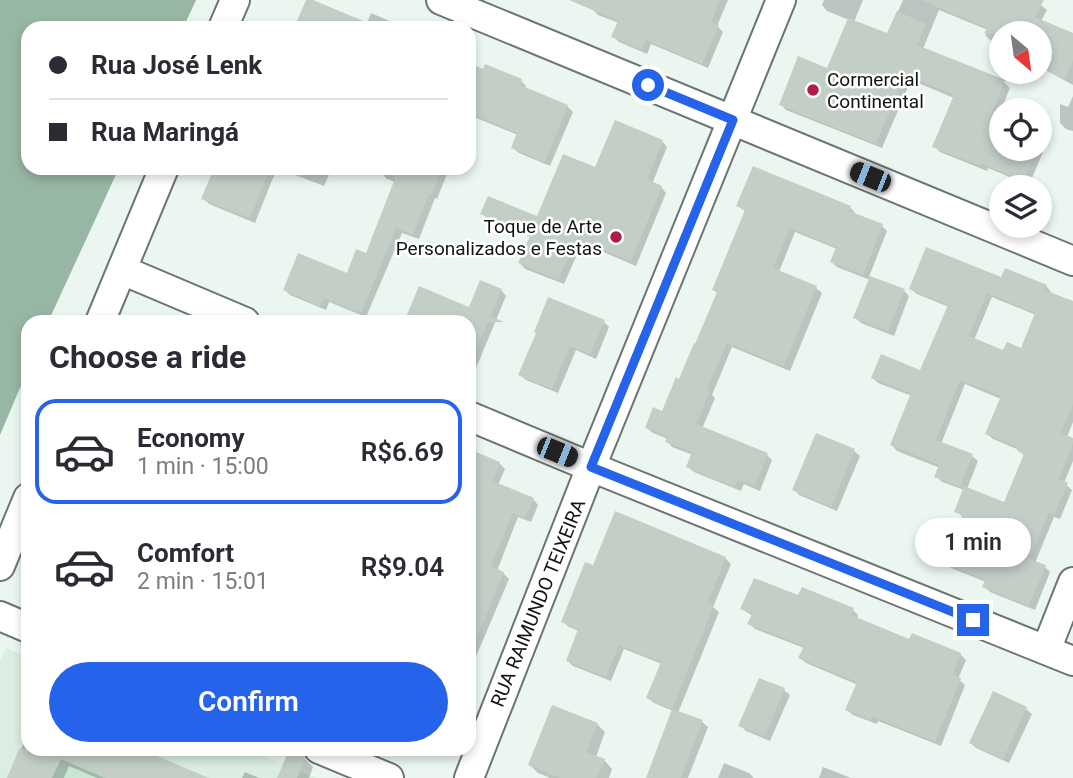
<!DOCTYPE html>
<meta charset="utf-8">
<style>
:root{--surface:#fff;--page:#f7f7f7;--text:#2b2b33;--muted:#7c7c81;--line:#e1e1e2;--accent:#2563eb}
body{margin:0;font-family:Roboto,sans-serif;background:var(--page);color:var(--text);height:100vh;display:flex;flex-direction:column;font-size:26px;white-space:nowrap}
*{box-sizing:border-box;margin:0}
p{font-size:23px;color:var(--muted)}
.icon{flex:none;width:38px;height:38px;fill:none;stroke:currentColor;stroke-width:2;stroke-linecap:round;stroke-linejoin:round}
.map{position:relative;flex:1;overflow:hidden}
.panel{position:absolute;left:21px;top:315px;width:455px;height:441px;display:flex;flex-direction:column;background:var(--surface);border-radius:21px;box-shadow:0 4px 10px #0003}
.panel>*{flex:none}
.banner{position:absolute;left:21px;top:21px;width:455px;height:154px;border-radius:21px;box-shadow:0 4px 10px #0003;display:grid;align-content:center;height:154px;padding:0 28px;background:var(--surface)}
.needle{width:46px;rotate:151deg}
.tools{position:absolute;left:989px;top:21px;display:grid;gap:14px}
.tools a{display:grid;place-items:center;width:63px;height:63px;border-radius:50%;background:var(--surface);box-shadow:0 4px 10px #0003;font-size:35px}
.end{position:absolute;width:32px;height:32px;margin:-16px;border:9px solid #2563eb;background:#fff;box-shadow:0 0 0 4px #fff}
.from{border-radius:50%}
.bubble{position:absolute;height:49px;border-radius:24px;background:var(--surface);box-shadow:0 4px 10px #0003;font-size:23px;font-weight:600;line-height:49px;text-align:center}
.car{position:absolute;width:21px;height:42px;margin:-21px -10px;border-radius:9px;box-shadow:0 0 5px 2px #0007;background:linear-gradient(#222 24%,#8ab4d8 0 40%,#222 0 76%,#8ab4d8 0 86%,#222 0)}
.banner b{display:flex;align-items:center;gap:24px;height:66px;font-size:26px}
.banner b+b{border-top:2px solid var(--line)}
.banner i{width:18px;height:18px;background:var(--text)}
ul{padding:0;list-style:none}
li{display:flex;align-items:center;gap:21px;height:105px;margin:0 14px 10px;padding:0 14px;border:4px solid transparent;border-radius:21px}
li div{flex:1}
li b{display:block;font-size:26px}
li em{font-style:normal;font-weight:600}
li.current{border-color:var(--accent)}
li>.icon{width:63px;height:63px;stroke-width:1.5}
h2{padding:0 28px;font-size:32px;line-height:84px}
.button{display:flex;gap:14px;margin-top:auto;padding:14px 28px}
.button a{flex:1;height:80px;border-radius:42px;background:var(--accent);color:#fff;font-size:28px;font-weight:600;line-height:80px;text-align:center}
.map>svg:first-child{display:block}
</style>
<div class="map">
<svg width="1073" height="778" viewBox="0 0 1073 778">
<rect width="100%" height="100%" fill="#ebf6f0"/>
<path fill="#dbeee2" d="M6,648l22,9v92h220l35,15 6,-14 17,6 -6,15 16,7h-316v-116z"/>
<path fill="#c9e5d4" d="M61,759l44,19h-53z"/>
<path fill="#98b6a4" d="M0,0h196l-13,28h-155v140h91l-71,154h-20v47l-28,66z"/>
<path fill="#0003" fill-rule="evenodd" d="M308,0l59,23 4,-10 21,9 5,5 -101,1z
M596,0h132l-11,26 6,6 -15,36 -57,-24 -4,10 -28,-12 -5,-5 5,-14 -21,-8 -6,-6z
M824,0h39l-9,22 34,13 15,-35h130l8,5 6,5 -6,11 32,14v50l-33,-18v-34h-39v13l-10,-5 -6,-6 3,-5 -49,-20 -16,39 81,33 6,6 -15,37 6,5v19h39l3,3 -14,33 -41,-17 -1,3 -47,-19 -6,-6 20,-48 -43,-18 -29,68 -96,-38 -5,-6 47,-34 21,-50 -22,-9 -5,-6z
M469,65l52,16 5,5 -1,3 42,17 6,6 -23,54 -31,-13 -6,-5 5,-13 -49,-20z
M1073,96v35l-7,-2 -6,-6v-19l8,3z
M662,141l5,6 -15,37 9,3 5,6 -30,73 -54,-23 -18,41 -39,-15 -5,-6 11,-26 -43,-18 -6,-5 56,4z
M215,168h117l-8,18 -47,-18 -22,55 -46,-19 -6,-6z
M384,168l65,1 -12,30 -2,-1 -16,41 -17,-6 -36,84 -37,-15 -3,8 -36,-15 -5,-5 63,-15 19,-20 28,-73 -8,-3 -6,-6z
M738,206l112,1 5,6 -1,2 28,11 5,5 -18,46 35,14 5,5 -15,40 -33,-13 -6,-6 15,-37 -33,-13 -5,-5 5,-13 -42,-17 -16,40 37,16 6,5 -32,78 -58,-24 -20,48 3,3 -13,31 65,26 5,5 -12,31 -16,-7 -3,7 -47,-19 -6,-5 5,-12 -21,-8 -5,-6 1,-2 -15,-6 -6,-5 16,-15 17,-32 38,-87 -4,-4 32,-78z
M1002,279l44,7 5,6 -1,2 23,9v119l-6,15 6,3v21l-9,22 8,7 -12,29 -6,-2 -19,46 10,4 5,5 -15,38 -45,-18 -6,-6 2,-4 -35,-14 -6,-6 18,-45 -7,-6 8,-21 -22,-8 -6,-6 4,-8 -43,-17 -5,-6 20,-49 -34,-13 -5,-5 48,-6 28,-65 -32,-13 -6,-5zM992,297l44,18 -14,35 -18,2 -30,-12zM965,384l36,15 -14,35 6,5 26,11 6,7 -20,47 -38,-15 11,-28 -6,-5 -31,-12z
M501,290l5,6 -32,77 -5,-2v-49h-63l64,-13z
M155,316l16,6h-19z
M604,322l5,5 -13,32 -20,-9 -18,43 -32,-13 -6,-5 18,-42z
M817,435l37,16 6,5 -23,55 -38,-16 -5,-6z
M469,450l30,13 6,6 -7,16 35,14 5,6 -7,17 -13,-5 -21,54 6,2 6,6 -40,94z
M725,558l6,6 -18,43 6,5 -41,101 24,9 6,5 -20,51h-40l25,-67 -19,-8 -6,-5 14,-34 -38,-15 -13,32 -38,-15 -5,-5 11,-30 -10,-4 -6,-5 31,-54z
M799,597l54,13 5,5 -1,4 53,22 50,13 6,6 -8,19 7,6 -24,61 -63,-25 -1,3 -24,-9 -6,-5 11,-25 -52,-22 -6,-5 4,-10 -49,-19 -5,-5 3,-8 -11,-7z
M784,690l6,5 -20,46 -24,-10 -6,-6z
M1026,709l6,5 -23,49 -33,-15 -5,-5z
M597,724l8,8 -9,25 8,3 8,9 -3,9h-59l-12,-5 -8,-8z
M28,733v16h107l61,29h-99l-28,-12 -5,12h-55z
M303,757l10,10 -4,11h-30z
M724,763l25,10 5,5h-36z
M823,767l28,11h-32z
M245,772l14,6h-17z"/>
<path fill="#c3cec7" fill-rule="evenodd" d="M306,0h7l67,28h-86z
M569,0h151l-9,22 8,3 -17,39 -56,-24 -4,10 -31,-13 7,-16z
M921,0h123l-9,17 38,16v28l-8,19 -25,-14v-33h-56l3,-5z
M897,11l29,13 -9,21 88,35 -16,41 12,5v23h36l-14,32 -41,-17 -1,2 -49,-19 22,-52 -49,-20 -29,69 -97,-39 19,-49 29,12 21,-50 39,15z
M469,63l14,6 2,-5 37,15 -2,6 48,20 -23,57 -34,-14 6,-15 -48,-20z
M615,120l48,20 -16,39 15,7 -31,75 -55,-22 -18,41 -40,-17 13,-29 -51,-20 8,-18 49,20 26,-62 32,13z
M753,166l98,40 -2,5 34,13 -20,51 -33,-13 6,-15 -46,-19 -17,40 44,18 -33,80 -57,-23 -20,47 3,1 -14,33 72,29 -13,33 -17,-6 -3,7 -49,-20 6,-15 -27,-10 2,-6 -22,-8 8,-21 9,4 14,-34 3,2 15,-36 1,1 22,-52 -5,-2 33,-80 -9,-4z
M214,168h56l-20,50 -49,-19z
M399,168h43l-11,27 -2,-1 -16,41 -17,-7 -35,85 -37,-15 -4,8 -37,-16 15,-37 49,20 9,-24 10,4z
M926,247l75,30 4,-9 42,17 -3,5 29,11v103l-12,29 12,5v5l-14,36 9,4 -14,32 -5,-2 -20,46 17,6 -17,41 -47,-19 3,-7 -42,-17 20,-48 -9,-3 10,-26 40,16 20,-48 -7,-3 1,-4 -33,-13 16,-38 -41,-16 -24,60 37,14 -13,33 -26,-10 5,-12 -49,-20 21,-52 -40,-15 10,-24 39,16 28,-65 -39,-16zM987,293l48,20 -14,35 -14,-6 -4,8 -34,-14z
M870,276l35,13 -17,42 -35,-13z
M480,280l22,9 -12,27 14,6h-16l-19,45v-45h-65l15,-36 50,21z
M548,297l57,23 -15,34 -20,-8 -18,43 -34,-14 18,-42 -2,-1z
M816,433l39,16 -24,58 -39,-17z
M469,449l31,13 -7,19 41,17 -9,20 -12,-5 -22,53 13,6 -34,82z
M615,511l111,46 -18,45 6,3 -42,104 -26,-11 15,-36 -42,-17 -13,32 -40,-16 12,-32 -17,-7 24,-60 8,3z
M754,578l44,17 4,-8 52,21 -3,7 58,24 3,-6 49,20 -8,21 8,4 -26,64 -63,-26 -1,4 -26,-10 12,-28 -59,-24 6,-12 -57,-22 5,-10 -12,-5z
M759,678l26,10 -20,48 -27,-10z
M993,691l34,16 -24,52 -34,-16z
M552,705l46,18 -12,29 19,7 -8,19h-37l-32,-13z
M672,709l31,11 -22,58h-35z
M19,749h121l69,29h-104l-44,-19 -9,19h-45z
M289,750l15,5 1,3 -5,13 -3,7h-20z"/>
<g fill="none" stroke-linecap="round" stroke-linejoin="round">
<defs>
<path id="minor" d="M441,0l632,261
M223,28l12,-28
M122,270l123,52
M100,322l64,-154
M469,416l122,51 482,194
M0,566l28,-68
M0,616l28,12
M1046,650l27,-68
M319,749l70,29
M469,778l122,-311 190,-467"/>
</defs>
<use href="#minor" stroke="#6c7670" stroke-width="32"/>
<use href="#minor" stroke="#fff" stroke-width="28"/>
</g>
<g fill="none" stroke-linecap="round" stroke-linejoin="round">
<path stroke="#2563eb" stroke-width="9" d="M648,85l85,35 -142,347 382,153"/>
</g>
<g fill="#ae1c4c" stroke="#fff" stroke-width="2.5">
<circle cx="813" cy="90" r="7"/>
<circle cx="616" cy="237" r="7"/>
</g>
<g text-anchor="middle" dominant-baseline="central" stroke-width="5" stroke-linejoin="round" paint-order="stroke">
<g font-size="19" fill="#111412" stroke="#fff" text-anchor="start">
<text x="827" y="79">Cormercial<tspan x="827" dy="22">Continental</tspan></text>
<text x="602" y="226" text-anchor="end">Toque de Arte<tspan x="602" dy="22">Personalizados e Festas</tspan></text>
</g>
<g font-size="19" fill="#111412" stroke="#fff">
<text transform="translate(538 603) rotate(-68)">RUA RAIMUNDO TEIXEIRA</text>
</g>
</g>
</svg>
<div class="tools">
<a><svg class="needle" viewBox="-14 -14 28 28"><path d="M0-13l5 13h-10z" fill="#e53935"/><path d="M0 13l5-13h-10z" fill="#7c7c81"/></svg></a>
<a><svg class="icon" aria-label="locate" viewBox="0 0 24 24"><circle cx="12" cy="12" r="6"/><path d="M12 2v4M12 18v4M2 12h4M18 12h4"/></svg></a>
<a><svg class="icon" aria-label="layers" viewBox="0 0 24 24"><path d="M12 4l9 5-9 5-9-5zM3 14l9 5 9-5"/></svg></a>
</div>
<i class="end from" style="left:648px;top:85px"></i>
<i class="end" style="left:973px;top:620px"></i>
<div class="bubble" style="left:915px;top:518px;width:116px">1 min</div>
<i class="car" style="left:870px;top:177px;rotate:292deg"></i>
<i class="car" style="left:557px;top:452px;rotate:112deg"></i>
<div class="banner">
<b><i class="from"></i>Rua José Lenk</b>
<b><i></i>Rua Maringá</b>
</div>
<section class="panel">
<h2>Choose a ride</h2>
<ul>
<li class="current"><svg class="icon" aria-label="car" viewBox="0 0 24 24"><path d="M5 17H2v-5l4-1 3-4h7l3 4 3 1v5h-3M9 17h6M6 11h13"/><circle cx="7" cy="17" r="2"/><circle cx="17" cy="17" r="2"/></svg><div><b>Economy</b><p>1 min · 15:00</p></div><em>R$6.69</em></li>
<li><svg class="icon" aria-label="car" viewBox="0 0 24 24"><path d="M5 17H2v-5l4-1 3-4h7l3 4 3 1v5h-3M9 17h6M6 11h13"/><circle cx="7" cy="17" r="2"/><circle cx="17" cy="17" r="2"/></svg><div><b>Comfort</b><p>2 min · 15:01</p></div><em>R$9.04</em></li>
</ul>
<div class="button"><a>Confirm</a></div>
</section>
</div>
